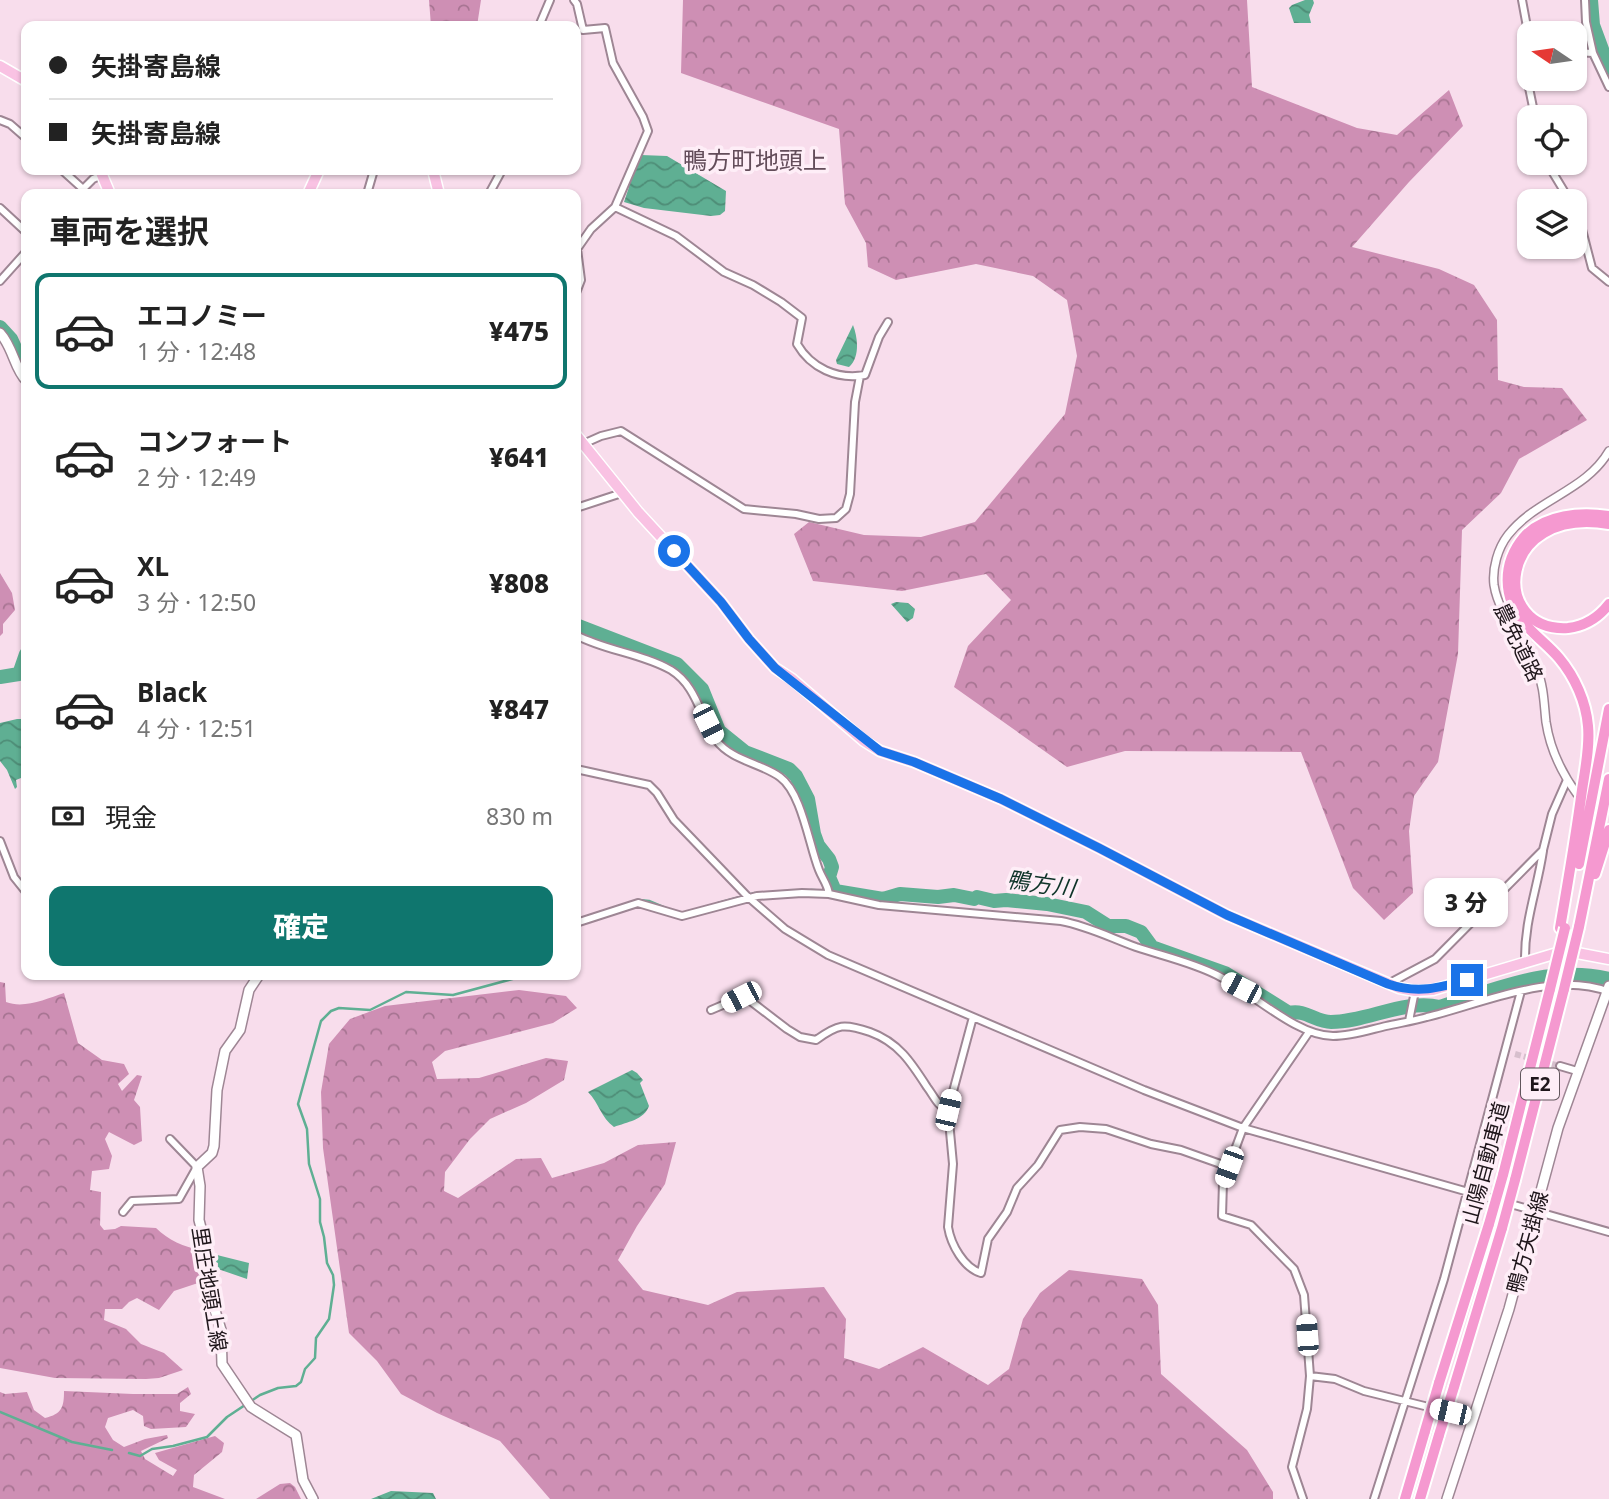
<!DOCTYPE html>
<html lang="ja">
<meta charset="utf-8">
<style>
:root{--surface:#fff;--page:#f2f2f2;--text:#222;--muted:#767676;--line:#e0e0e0;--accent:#0f766e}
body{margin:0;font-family:"Noto Sans","Noto Sans JP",sans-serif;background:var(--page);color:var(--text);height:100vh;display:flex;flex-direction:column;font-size:26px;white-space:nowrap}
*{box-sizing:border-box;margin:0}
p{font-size:23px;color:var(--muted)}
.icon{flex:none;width:38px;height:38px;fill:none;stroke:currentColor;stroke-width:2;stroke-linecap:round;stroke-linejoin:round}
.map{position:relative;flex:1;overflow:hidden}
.sheet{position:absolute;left:21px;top:189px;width:560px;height:791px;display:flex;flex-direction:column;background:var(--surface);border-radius:14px;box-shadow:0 2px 5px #0004}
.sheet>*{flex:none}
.hud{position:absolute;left:21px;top:21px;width:560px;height:154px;border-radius:14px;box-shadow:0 2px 5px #0004;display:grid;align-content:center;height:154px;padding:0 28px;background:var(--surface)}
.needle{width:46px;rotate:283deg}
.buttons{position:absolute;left:1517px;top:21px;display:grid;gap:14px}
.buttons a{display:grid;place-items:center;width:70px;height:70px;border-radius:14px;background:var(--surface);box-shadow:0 2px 5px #0004;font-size:35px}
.end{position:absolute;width:32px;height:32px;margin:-16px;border:9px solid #1a73e8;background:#fff;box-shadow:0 0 0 4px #fff}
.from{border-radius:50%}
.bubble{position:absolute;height:49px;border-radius:14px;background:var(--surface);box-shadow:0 2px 5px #0004;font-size:23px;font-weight:800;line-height:49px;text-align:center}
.car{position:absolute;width:21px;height:42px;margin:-21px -10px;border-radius:9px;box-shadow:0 0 5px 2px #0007;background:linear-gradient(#fff 24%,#345 0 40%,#fff 0 76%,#345 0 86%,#fff 0)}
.hud b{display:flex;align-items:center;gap:24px;height:66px;font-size:26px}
.hud b+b{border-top:2px solid var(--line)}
.hud i{width:18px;height:18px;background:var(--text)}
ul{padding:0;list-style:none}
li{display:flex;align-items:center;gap:21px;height:116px;margin:0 14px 10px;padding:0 14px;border:4px solid transparent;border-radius:14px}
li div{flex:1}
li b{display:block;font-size:26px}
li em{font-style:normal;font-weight:800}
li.on{border-color:var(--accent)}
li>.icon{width:63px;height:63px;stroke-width:1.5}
h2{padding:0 28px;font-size:32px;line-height:84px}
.pay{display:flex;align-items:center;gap:18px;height:77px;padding:0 28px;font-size:26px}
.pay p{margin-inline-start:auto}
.button{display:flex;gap:14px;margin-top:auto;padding:14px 28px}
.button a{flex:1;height:80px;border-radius:14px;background:var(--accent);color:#fff;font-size:28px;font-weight:800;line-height:80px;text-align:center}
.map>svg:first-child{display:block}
</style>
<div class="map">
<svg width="1609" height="1499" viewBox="0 0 1609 1499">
<defs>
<pattern id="forest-crowns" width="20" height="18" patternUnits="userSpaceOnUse" patternTransform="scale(1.75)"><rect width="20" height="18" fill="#ce8fb4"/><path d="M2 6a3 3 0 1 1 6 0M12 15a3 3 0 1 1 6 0" fill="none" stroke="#a77492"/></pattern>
<pattern id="water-waves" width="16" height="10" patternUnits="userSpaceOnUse" patternTransform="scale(1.75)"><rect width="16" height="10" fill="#5faf93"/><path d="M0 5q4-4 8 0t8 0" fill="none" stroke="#4e8d77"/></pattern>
</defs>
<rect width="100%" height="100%" fill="#f8ddec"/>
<path fill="url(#forest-crowns)" d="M429,0h52l-4,26h-46z
M683,0h564l5,87 105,41 40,7 52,-45 14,36 -54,56 -57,65 87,22 35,16 23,35 1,60 26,7 38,1 25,32 -68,39 -18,34 -39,37 -4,124 -20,108 -24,34 -5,35 4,62 -29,27 -31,-32 -52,-136 -176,-1 -58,16 -113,-80 14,-41 43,-46 -25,-26 -84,17 -89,-10 -19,-47 15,-12 55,13 57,2 54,-15 90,-108 12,-58 -10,-56 -34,-24 -57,-12 -80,16 -28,-13 -2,-24 -21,-39 -6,-75 -158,-56z
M0,573l12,20 3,17 -12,14v9l-3,3z
M0,982l5,1 1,19c18,7 40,-3 58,-9l14,50 24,17 22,4 5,10 -11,10 4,7 15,-16 5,1 -8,24 6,7 2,34 -8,4 -25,-13 -4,7 7,17 -3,13 -17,2 -2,19 11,2 -1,33 4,5 11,-1 6,-3 35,2c12,12 28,19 45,22l3,23 -6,10 -24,8 -15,19 -22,-12 -8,4 -7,7h-17l-1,11 22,9 15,15 23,9 19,17 -24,8 -13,1 -91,-1 -55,-10z
M519,990l47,6 11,12 -24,15 -108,28 -13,11 5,17 42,-1 67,-20 22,3 -4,19 -38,23 -36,16 -20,20 -25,33 -1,19 14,7 58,-39 25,-1 11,20 52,-15 34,-18 38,-3 -11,42 -28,42 -19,34 25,30 65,15 29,-13 87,-5 22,32 -2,39 35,11 44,-22 65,38 21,-16 14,-50 17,-26 29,-23 73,9 16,26 3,69 86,76 26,42v7h-723l-50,-58 -63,-28 -36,-19 -24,-33 -28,-28 -26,-185 -2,-56 8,-48 21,-25 35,-13z
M188,1387l3,7 -11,9v8l15,3 -9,13 -35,2 -7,-3 -1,-10 -10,-6 -25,8 -3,9 8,13 11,7 21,-8 22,-4 1,3 -27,13 4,8 28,17 4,-6 -18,-10 -4,-7 60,-17 9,7 -2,9 -28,23 -1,12 32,12h-225v-107l5,2 22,-2 7,18 11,8c17,-4 19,-11 19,-27l69,3h44z
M290,1483l5,4 6,12h-45l24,-15z"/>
<path fill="url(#water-waves)" d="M1305,0h8l1,3 -5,12 2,8h-17l-5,-15 3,-3z
M641,155l26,1 59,35 -1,20 -5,4 -9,1 -67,-8 -20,-6 5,-15 -2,-1z
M853,325c5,13 7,32 -4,42l-12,-3 -1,-4z
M896,602l12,1 7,6 -2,9 -6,4 -16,-18z
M17,719h9v57l-10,4 1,7 -2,2 -8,-19 -7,-9v-38z
M632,1070l5,3 6,7 -3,3 9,23c-5,14 -22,16 -35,21 -13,-9 -15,-24 -26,-35z
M217,1255l32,8 -2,16 -29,-10v-6l-2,-1z
M391,1491l42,2 3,6h-65z"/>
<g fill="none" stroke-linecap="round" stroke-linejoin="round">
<path stroke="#5faf93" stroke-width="2.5" d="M811,890l24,1
M639,900l10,1 19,8
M718,903l37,-10
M588,916l44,-14
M0,1412l72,30 40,8
M129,1453l11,3 12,-7 21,-3 34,-9 20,-20 33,-22 18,-7 18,-2 5,-4 4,-13 10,-11 1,-20 13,-19 5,-34 -1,-10 -6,-12 -3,-26 -4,-15v-23l-11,-35 -2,-35 -9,-25 23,-83 10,-10 8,-3 31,2 36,-18 47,3 63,-17 4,-3"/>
<path stroke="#5faf93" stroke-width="14" d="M1591,0l2,25 16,43
M0,327l11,12 15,33
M576,625l101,39 25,25 17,42 26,21 44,17 7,7 12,23 6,35 4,11 11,14 3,8 -3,10 6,14 48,8 17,-5 38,3 16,-2 20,4 3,-2 17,4 12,-1 41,4 39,8 22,14h18l15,6 11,15 73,26 64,40c16,-4 27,9 42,9 37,0 72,-23 109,-15 56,-18 110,-42 169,-28
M0,677l19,-3 7,-20"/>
<path stroke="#d7bfcd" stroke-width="6" stroke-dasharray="6 3" stroke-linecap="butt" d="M1515,1054l45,12"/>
<defs>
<path id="minor" d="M574,0l3,4 6,26 22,-2 8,35 30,54 5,14 -33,76 -24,22 -14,20 4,31 -5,13
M1522,0l8,43
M1585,0l1,22 7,31
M539,26l11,-26
M1575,52l18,1 16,34
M1530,55l-4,18 9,44
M0,120l10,4 16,14
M1547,163l23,38
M62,170l21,19
M78,194l15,-15 9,-4
M367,194l7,-24
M489,194l13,-24
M615,207l61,29 48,36 29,13 28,17 21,16 -5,26c14,24 40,36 68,31l14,-38 9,-15
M0,208l26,24
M1575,212l4,6 13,50 17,14
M0,281l26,-29
M583,444l18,-8 20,-5 123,78 52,5 23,5 17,-1 10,-9 4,-15 5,-92 5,-26
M576,508l46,-15
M576,635c30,16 65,18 95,35 26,16 29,47 45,70 16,21 45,23 64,37 22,16 29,68 39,93 3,8 9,15 10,24
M576,769l73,16 8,8 17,27 73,76 38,33 43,26 316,135 99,38 366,104
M0,841l14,36 12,15
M576,923l62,-20 44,13 75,-20 45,-3 27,1 50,11 182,16c27,5 50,17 75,26 27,9 55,15 81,28 35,17 79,61 116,61 18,0 36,-6 53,-10 13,-3 28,-5 41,-9 54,-13 127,-47 182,-25
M1525,963c-1,-42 12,-72 18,-112
M1388,984l47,-25 108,-109 9,-36 15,-34
M711,1010l33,-14 43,33 13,8 16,3c22,-16 28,-17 54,-8 28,10 41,30 57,55 7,9 10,19 21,23
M973,1017l-25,93 5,54 -5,63c3,18 16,41 33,46l7,-34 19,-27 10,-24 21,-23 22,-35 20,-3 26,2 45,15 30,6 48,17
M1409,1021l6,-30
M1560,1066l17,5
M123,1212l9,-11 47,-2 18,-32 -27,-28
M1310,1376l25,3 29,12 109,27
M1303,1499l-11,-32 15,-58 3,-33 -6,-81 -10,-26 -43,-44 -29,-9 1,-34 20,-54 66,-96
M1374,1499l70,-220 77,-288"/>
<path id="tertiary" d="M1577,794c-16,-22 -27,-45 -31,-72 -2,-18 -2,-36 -9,-52 -12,-30 -38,-53 -43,-85 -2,-17 4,-37 14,-50 28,-36 78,-44 101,-84"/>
<path id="secondary" d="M0,333c13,14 15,37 26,47
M259,975l-10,15 -9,40 -15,21 -8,39 -3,56 -2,7 -15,14 3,19 -1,34 11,43 -3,21 14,46 1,34 29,43 45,28 7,45 10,19
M1447,1499l62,-190 49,-181 51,-142"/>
<path id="primary" d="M0,66l26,15
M100,170l10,24
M433,170l6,24
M308,194l11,-24
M576,435l62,77 83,90 28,37 26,29 17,11 72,62 16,10 34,11 87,37 98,49 128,67 172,73 16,3 18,-1 124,-37h20l32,6"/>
<path id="motorway" d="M1609,524c-113,-19 -120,109 -41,104 17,-2 31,-11 41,-24
M1579,864l30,-155
M1595,874l14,-44
M1579,927l30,-148
M1560,928c8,-46 16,-92 22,-138 3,-20 8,-43 6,-64 -2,-24 -13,-49 -29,-68 -10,-12 -24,-22 -34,-34 -23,-26 -23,-61 -1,-87 21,-23 57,-25 85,-21
M1503,1175l47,-186
M1515,1180l49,-191
M1439,1383l50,-159
M1454,1387l48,-159
M1405,1499l20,-68
M1420,1499l19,-64"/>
</defs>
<use href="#minor" stroke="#9e8694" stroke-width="10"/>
<use href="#tertiary" stroke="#9e8694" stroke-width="10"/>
<use href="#secondary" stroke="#9e8694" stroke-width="12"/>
<use href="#primary" stroke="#fff" stroke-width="13"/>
<use href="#motorway" stroke="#fff" stroke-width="14"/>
<use href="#minor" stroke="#fff" stroke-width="6"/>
<use href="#tertiary" stroke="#fff" stroke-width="7"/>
<use href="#secondary" stroke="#fff" stroke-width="9"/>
<use href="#primary" stroke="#f9c2e3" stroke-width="10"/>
<use href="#motorway" stroke="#f599d0" stroke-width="10"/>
<defs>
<path id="motorway-bridge" d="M1550,989l15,-61
M1564,989l15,-62
M1489,1224l14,-49
M1502,1228l13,-48
M1425,1431l14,-48
M1439,1435l15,-48"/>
</defs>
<use href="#motorway-bridge" stroke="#fff" stroke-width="14" stroke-linecap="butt"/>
<use href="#motorway-bridge" stroke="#f599d0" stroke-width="10"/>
</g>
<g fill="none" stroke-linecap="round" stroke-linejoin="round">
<path stroke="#1a73e8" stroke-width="9" d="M674,551l47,51 28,37 26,29 105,83 34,11 87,37 98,49 128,67 161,69c29,10 51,4 79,-4"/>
</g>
<g text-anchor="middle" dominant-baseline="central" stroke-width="7" stroke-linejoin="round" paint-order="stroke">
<rect fill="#feeef7" stroke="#62575d" stroke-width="2" x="1521" y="1068.5" width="38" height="31" rx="5"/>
<g font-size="19" font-weight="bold" fill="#1f161b">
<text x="1540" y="1084">E2</text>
</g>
<g font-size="21" fill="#1f161b" stroke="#feeef7">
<text transform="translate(1519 642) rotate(64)">農免道路</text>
<text transform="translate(1485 1163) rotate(-75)">山陽自動車道</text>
<text transform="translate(1527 1242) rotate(-75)">鴨方矢掛線</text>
<text transform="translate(210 1289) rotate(81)">里庄地頭上線</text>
</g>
<g font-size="23" font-style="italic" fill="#0f3429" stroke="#feeef7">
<text transform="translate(1041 883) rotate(8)">鴨方川</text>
</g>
<g font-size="24" fill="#634d5a" stroke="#feeef7">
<text x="755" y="159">鴨方町地頭上</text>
</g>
</g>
</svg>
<div class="buttons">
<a><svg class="needle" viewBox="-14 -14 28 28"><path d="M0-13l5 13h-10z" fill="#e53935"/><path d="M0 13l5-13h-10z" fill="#767676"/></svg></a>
<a><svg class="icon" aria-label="locate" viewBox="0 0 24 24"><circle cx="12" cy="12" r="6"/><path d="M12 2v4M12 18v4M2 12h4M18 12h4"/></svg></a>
<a><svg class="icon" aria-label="layers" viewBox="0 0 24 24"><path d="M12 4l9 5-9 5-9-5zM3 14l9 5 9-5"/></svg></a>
</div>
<i class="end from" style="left:674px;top:551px"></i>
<i class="end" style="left:1467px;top:980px"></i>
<div class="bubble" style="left:1424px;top:878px;width:84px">3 分</div>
<i class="car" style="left:708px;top:724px;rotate:154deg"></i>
<i class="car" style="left:1241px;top:988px;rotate:297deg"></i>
<i class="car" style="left:741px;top:997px;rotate:243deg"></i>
<i class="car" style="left:948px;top:1110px;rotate:13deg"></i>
<i class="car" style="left:1229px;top:1167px;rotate:200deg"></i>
<i class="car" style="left:1307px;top:1335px;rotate:356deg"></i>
<i class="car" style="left:1450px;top:1412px;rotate:283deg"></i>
<div class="hud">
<b><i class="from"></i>矢掛寄島線</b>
<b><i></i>矢掛寄島線</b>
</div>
<section class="sheet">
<h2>車両を選択</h2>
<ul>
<li class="on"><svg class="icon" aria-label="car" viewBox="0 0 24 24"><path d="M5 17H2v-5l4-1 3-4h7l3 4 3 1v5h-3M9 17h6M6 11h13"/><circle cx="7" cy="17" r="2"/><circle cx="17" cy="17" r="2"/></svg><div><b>エコノミー</b><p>1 分 · 12:48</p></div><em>¥475</em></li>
<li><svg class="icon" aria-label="car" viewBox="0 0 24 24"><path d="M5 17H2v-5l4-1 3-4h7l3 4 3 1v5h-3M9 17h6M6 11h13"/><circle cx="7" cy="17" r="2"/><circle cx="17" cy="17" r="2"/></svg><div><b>コンフォート</b><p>2 分 · 12:49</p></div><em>¥641</em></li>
<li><svg class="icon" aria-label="car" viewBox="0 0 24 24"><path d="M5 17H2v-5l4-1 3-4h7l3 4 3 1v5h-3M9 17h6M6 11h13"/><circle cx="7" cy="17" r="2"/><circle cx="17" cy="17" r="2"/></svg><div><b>XL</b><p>3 分 · 12:50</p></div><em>¥808</em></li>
<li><svg class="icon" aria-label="car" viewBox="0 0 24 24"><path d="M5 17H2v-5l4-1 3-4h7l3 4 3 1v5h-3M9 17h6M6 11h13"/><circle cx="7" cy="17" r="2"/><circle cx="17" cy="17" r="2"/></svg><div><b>Black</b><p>4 分 · 12:51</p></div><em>¥847</em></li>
</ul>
<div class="pay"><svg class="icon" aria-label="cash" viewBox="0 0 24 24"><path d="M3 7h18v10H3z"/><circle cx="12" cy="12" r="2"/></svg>現金<p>830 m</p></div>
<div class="button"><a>確定</a></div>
</section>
</div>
